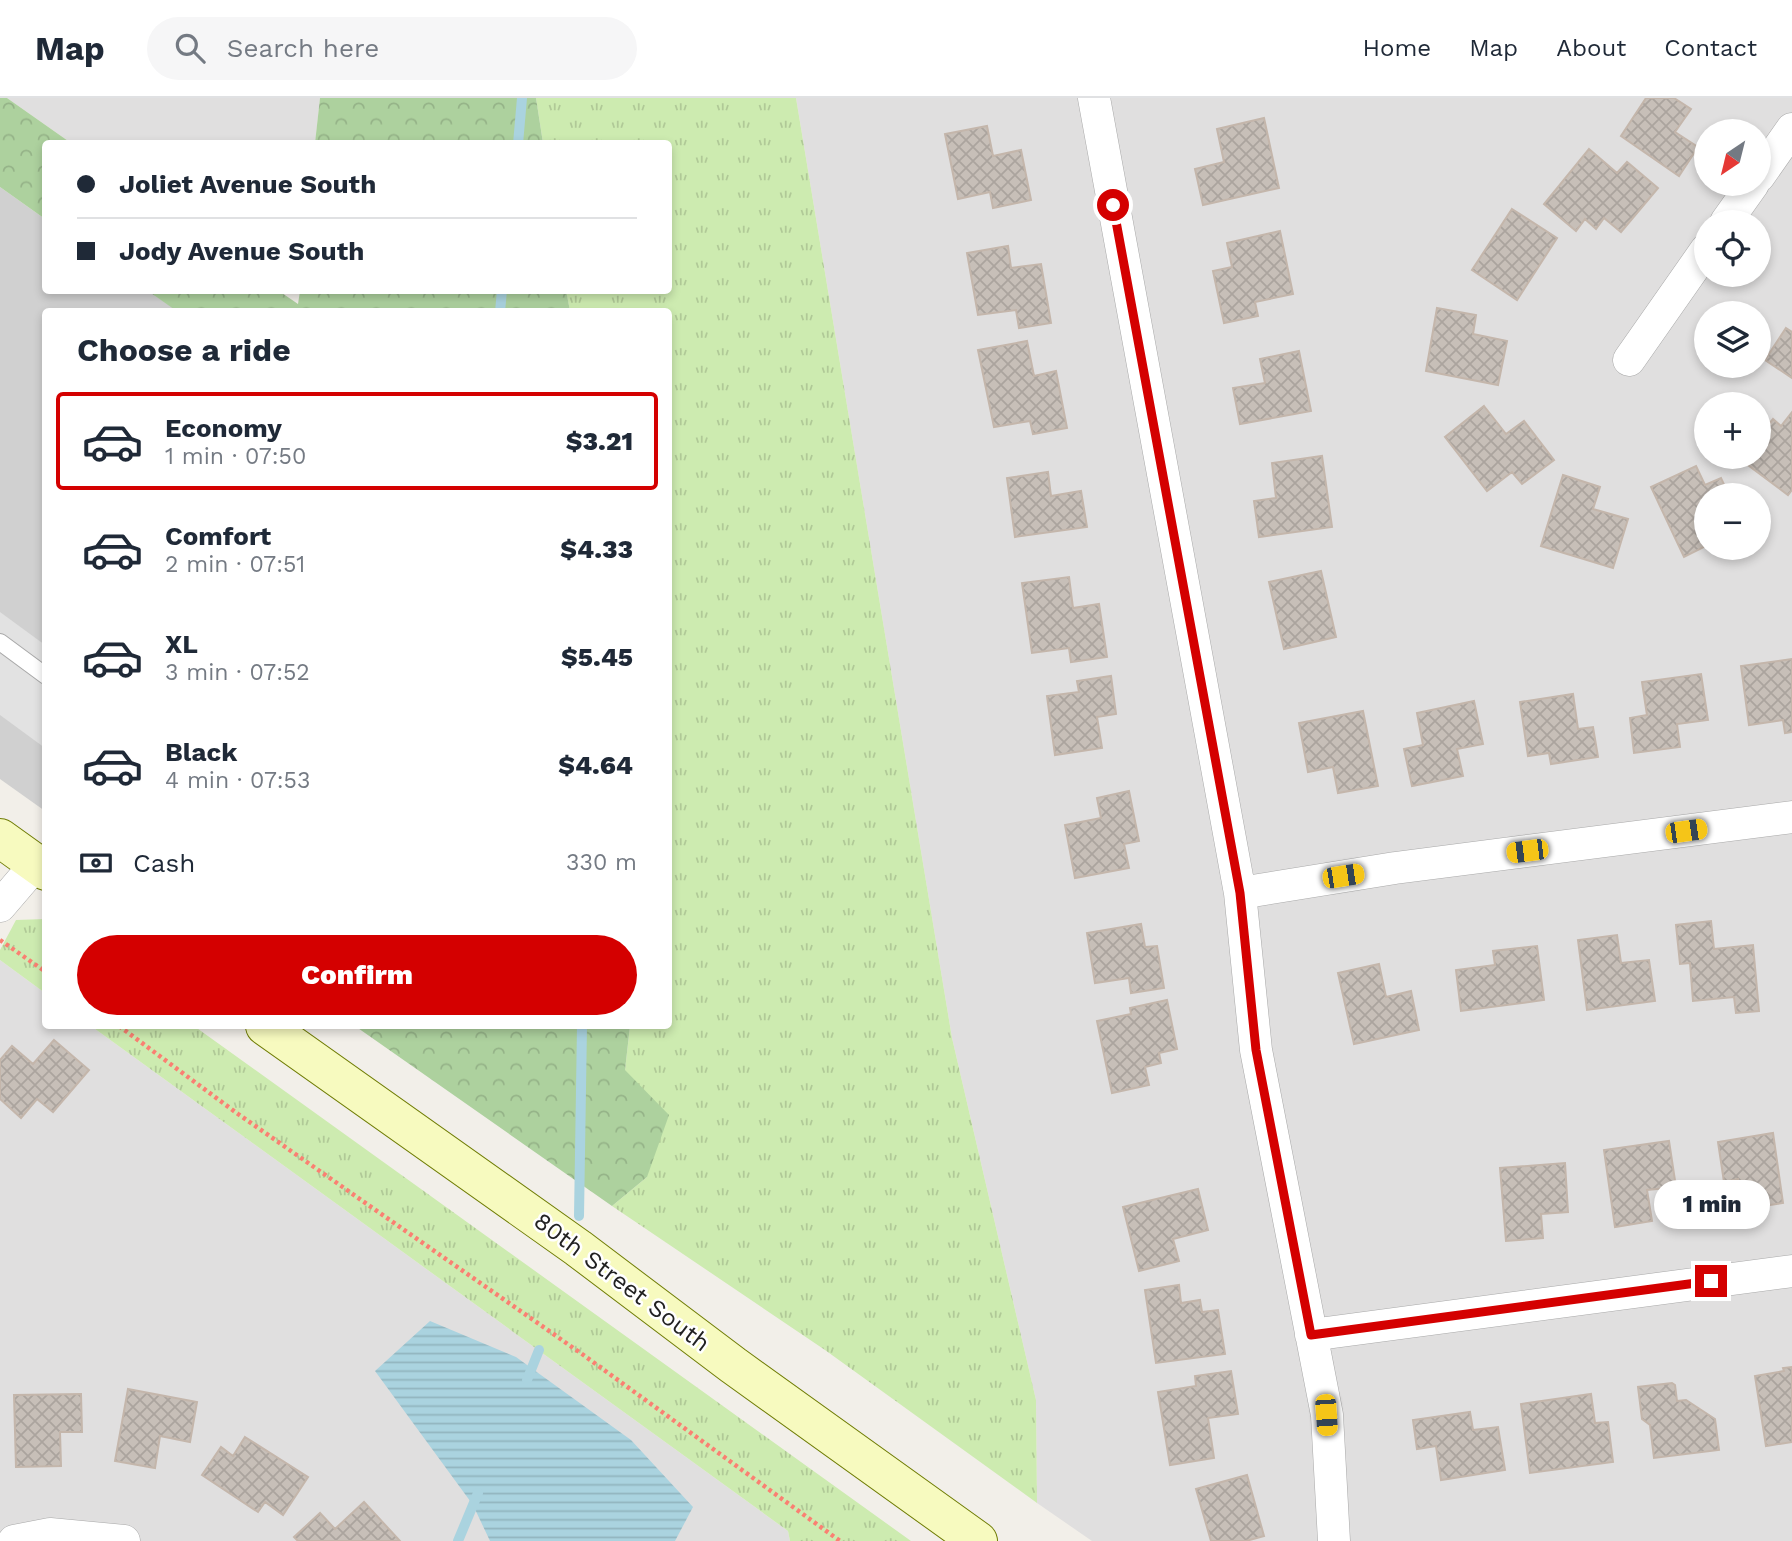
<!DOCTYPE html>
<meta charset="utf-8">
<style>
:root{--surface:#fff;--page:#f6f6f7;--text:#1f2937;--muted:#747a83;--line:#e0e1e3;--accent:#d40000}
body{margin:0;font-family:"Work Sans",sans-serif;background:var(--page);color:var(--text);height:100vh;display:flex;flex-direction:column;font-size:26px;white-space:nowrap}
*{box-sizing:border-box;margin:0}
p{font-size:23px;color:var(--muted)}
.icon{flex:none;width:38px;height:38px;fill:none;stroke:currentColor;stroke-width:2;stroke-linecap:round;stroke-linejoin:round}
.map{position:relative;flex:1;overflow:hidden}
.side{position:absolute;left:42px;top:210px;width:630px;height:721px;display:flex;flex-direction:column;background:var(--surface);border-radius:7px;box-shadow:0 4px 10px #0003}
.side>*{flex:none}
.guide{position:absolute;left:42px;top:42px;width:630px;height:154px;border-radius:7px;box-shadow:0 4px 10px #0003;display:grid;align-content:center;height:154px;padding:0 35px;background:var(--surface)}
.needle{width:46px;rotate:215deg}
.controls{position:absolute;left:1694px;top:21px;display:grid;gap:14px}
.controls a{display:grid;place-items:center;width:77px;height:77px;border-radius:50%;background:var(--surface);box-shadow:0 4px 10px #0003;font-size:35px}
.end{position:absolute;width:32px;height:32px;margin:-16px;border:9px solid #d40000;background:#fff;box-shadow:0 0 0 4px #fff}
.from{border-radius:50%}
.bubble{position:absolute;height:49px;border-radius:24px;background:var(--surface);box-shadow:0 4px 10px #0003;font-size:23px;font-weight:800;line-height:49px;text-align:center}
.car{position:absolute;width:21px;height:42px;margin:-21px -10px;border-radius:9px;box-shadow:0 0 5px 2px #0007;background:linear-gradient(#f5c518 24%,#345 0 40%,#f5c518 0 76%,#345 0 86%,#f5c518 0)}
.guide b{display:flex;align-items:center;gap:24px;height:66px;font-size:26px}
.guide b+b{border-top:2px solid var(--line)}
.guide i{width:18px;height:18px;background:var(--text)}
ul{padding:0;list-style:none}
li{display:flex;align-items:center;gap:21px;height:98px;margin:0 14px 10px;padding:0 21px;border:4px solid transparent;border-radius:7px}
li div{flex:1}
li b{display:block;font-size:26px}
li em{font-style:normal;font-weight:800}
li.active{border-color:var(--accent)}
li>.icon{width:63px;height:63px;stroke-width:1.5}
h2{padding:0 35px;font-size:32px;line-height:84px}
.pay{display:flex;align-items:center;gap:18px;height:77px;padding:0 35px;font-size:26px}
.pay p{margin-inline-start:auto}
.cta{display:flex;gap:14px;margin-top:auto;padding:14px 35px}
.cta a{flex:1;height:80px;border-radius:42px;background:var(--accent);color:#fff;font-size:28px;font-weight:800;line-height:80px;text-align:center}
header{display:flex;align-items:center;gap:42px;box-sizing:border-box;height:98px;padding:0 35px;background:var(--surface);border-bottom:2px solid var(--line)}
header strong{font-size:33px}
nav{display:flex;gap:38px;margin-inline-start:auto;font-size:24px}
.search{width:490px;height:63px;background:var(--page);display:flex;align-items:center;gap:18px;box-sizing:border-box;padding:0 24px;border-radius:38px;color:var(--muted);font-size:26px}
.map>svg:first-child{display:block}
</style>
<header>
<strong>Map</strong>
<div class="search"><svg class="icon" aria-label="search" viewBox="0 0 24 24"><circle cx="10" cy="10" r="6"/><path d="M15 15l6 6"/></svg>Search here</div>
<nav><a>Home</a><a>Map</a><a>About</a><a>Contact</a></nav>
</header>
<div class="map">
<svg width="1792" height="1443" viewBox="0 0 1792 1443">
<defs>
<pattern id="grass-tufts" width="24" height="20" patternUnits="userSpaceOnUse" patternTransform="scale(1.75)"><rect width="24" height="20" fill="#cdebb0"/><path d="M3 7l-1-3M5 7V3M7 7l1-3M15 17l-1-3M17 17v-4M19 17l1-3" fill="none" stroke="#b0c997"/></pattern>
<pattern id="forest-crowns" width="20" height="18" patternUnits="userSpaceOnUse" patternTransform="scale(1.75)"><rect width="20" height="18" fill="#add19e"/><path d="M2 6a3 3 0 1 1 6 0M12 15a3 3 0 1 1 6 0" fill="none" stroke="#95b388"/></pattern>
<pattern id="water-rules" width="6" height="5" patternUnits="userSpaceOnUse" patternTransform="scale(1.75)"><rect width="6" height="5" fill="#aad3df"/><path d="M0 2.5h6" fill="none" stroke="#92b5bf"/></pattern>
<pattern id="building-cross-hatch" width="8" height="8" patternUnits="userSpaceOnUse" patternTransform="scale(1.75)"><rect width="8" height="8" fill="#c7bfb8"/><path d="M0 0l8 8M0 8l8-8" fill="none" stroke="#aba49e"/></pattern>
</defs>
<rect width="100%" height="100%" fill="#f2efe9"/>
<path fill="#e0dfdf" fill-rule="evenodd" d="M7,0h313l-5,46 -244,-1z
M796,0h996v1443h-700l-55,-38 -1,-103 -84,-362zM1706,33h53v53h-53zM1706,124h53v53h-53zM1706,215h53v53h-53zM1706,306h53v53h-53zM1706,397h53v53h-53z
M0,862l45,33 1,33h45l697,505 2,10h-790z"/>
<path fill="#d0d0d0" d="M0,89l45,32 1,71 102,1 30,20 -132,1 -1,499 -45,-32z"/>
<path fill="url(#grass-tufts)" d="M536,0h260l156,940 84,362 1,103 -212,-153 -213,-144 35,-29 -22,-107 5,-44h38v-149l3,-8 -3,-3v-554l-98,-1 -4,-20 102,-1v-146l-125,-1z
M45,821h1l-1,74 -45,-33v-10l16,-30z
M91,928h103l717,515h-121l-2,-10z"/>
<path fill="url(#forest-crowns)" d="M0,0h7l64,45 -25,1 -1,75 -45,-32z
M320,0h216l7,45h-228z
M566,192l4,21 -392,1 -30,-21h131l19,13 2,-13z
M355,928h275l-5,44 44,45 -22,62 -35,29z"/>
<path fill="#e2e2e2" d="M0,514l45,33v103l-45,-33z"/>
<path fill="url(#water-rules)" d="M430,1223l86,36 115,83 62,67 -18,34h-185l-17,-36 -98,-134z"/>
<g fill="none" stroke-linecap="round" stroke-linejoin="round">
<path stroke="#aad3df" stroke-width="10" d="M518,46l4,-46
M500,214l2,-22
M579,1118l3,-190
M527,1282l12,-30
M458,1443l20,-48"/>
</g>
<path fill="url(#building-cross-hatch)" stroke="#c4b6ab" stroke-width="2" d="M1646,0h28l17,11 -16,23 23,15 -19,29 -58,-40z
M1264,20l15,70 -76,17 -8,-36 29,-7 -7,-33z
M987,28l6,30 28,-6 10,50 -38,8 -3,-16 -32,7 -13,-65z
M1589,51l28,24 10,-11 31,26 -37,44 -17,-14 -8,11 -11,-10 -9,12 -32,-27z
M1512,111l45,29 -40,62 -45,-30z
M1280,133l13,63 -38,8 3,14 -34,7 -11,-52 19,-4 -5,-24z
M1008,148l3,22 30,-4 10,59 -32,5 -3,-18 -38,5 -11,-62z
M1437,210l39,7 -3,19 34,7 -9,44 -72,-14z
M1786,230l6,4v46l-27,-18z
M1027,243l7,35 22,-5 11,57 -34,6 -3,-13 -36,6 -16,-77z
M1299,253l12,60 -71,13 -7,-36 32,-5 -5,-24z
M1484,308l22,28 18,-13 30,39 -32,24 -10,-12 -25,19 -42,-54z
M1792,314v78l-4,5 -51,-38h22v-31l5,4 9,-11 8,7z
M1322,358l10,71 -73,10 -5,-36 22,-3 -4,-35z
M1696,368l9,19 16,-7 8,17h-23v51l-22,11 -33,-70z
M1048,374l3,24 30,-5 6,36 -72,10 -8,-59z
M1563,377l37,12 -7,22 35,10 -15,49 -72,-22z
M1321,473l15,66 -52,12 -15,-67z
M1069,479l4,31 26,-4 8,53 -36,5 -2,-14 -37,5 -10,-70z
M1792,561v73l-7,1 -2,-13 -34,5 -8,-59z
M1701,576l7,46 -31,4 3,23 -46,6 -4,-35 17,-3 -5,-33z
M1111,578l5,38 -19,3 5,31 -47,7 -8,-59 32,-4 -2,-11z
M1573,596l5,35 15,-2 5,30 -47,7 -2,-11 -21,3 -8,-54z
M1474,603l9,43 -26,5 6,27 -51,10 -8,-37 19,-4 -6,-32z
M1363,613l15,75 -40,7 -5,-26 -25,5 -9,-49z
M1129,693l10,50 -15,3 5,24 -54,10 -10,-53 36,-7 -4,-20z
M1711,823l3,28 39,-4 6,66 -23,2 -2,-16 -41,4 -3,-38 -10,1 -4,-39z
M1141,826l4,23 12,-1 7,42 -33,5 -2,-15 -34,5 -8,-50z
M1617,837l4,28 28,-3 6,41 -68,9 -9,-70z
M1537,848l7,54 -83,11 -5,-41 39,-5 -2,-14z
M1379,866l7,33 25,-6 8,39 -65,14 -16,-71z
M1167,902l10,49 -18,4 2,10 -16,4 4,18 -37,8 -15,-72 34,-7 -1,-6z
M54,942l35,30 -36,42 -16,-13 -16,19 -21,-19v-39l12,-14 21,18z
M1773,1035l10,70 -40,6 -5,-30 -14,3 -6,-40z
M1669,1043l7,46 -29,3 5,31 -37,6 -11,-77z
M1565,1065l3,49 -27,2 2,24 -37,3 -6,-73z
M1198,1091l10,41 -35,9 6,22 -40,10 -16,-64z
M1179,1187l2,18 19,-3 2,12 16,-2 7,44 -69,9 -11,-73z
M1792,1269v75l-26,4 -11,-70 29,-5 -1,-3z
M1231,1273l7,43 -30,4 6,40 -44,7 -12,-73 38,-6 -1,-10z
M1672,1285l3,2 2,16 9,-1 29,19 4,31 -65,8 -4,-33 -8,-6 -4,-32z
M128,1291l69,13 -7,40 -30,-6 -5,32 -40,-7z
M81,1296l1,38h-22l1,34 -45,1 -2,-72z
M1591,1296l4,29 13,-1 5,40 -83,11 -9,-69z
M1470,1314l3,18 25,-3 7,43 -64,10 -5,-34 -19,3 -4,-29z
M245,1339l63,40 -25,38 -18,-13 -7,10 -56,-37 19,-28 12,9z
M1247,1377l17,61 -18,5h-35l-15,-52z
M364,1404l36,39h-102l-4,-4 26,-24 15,16z"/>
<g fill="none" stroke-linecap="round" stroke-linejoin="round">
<defs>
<path id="service" d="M0,544l46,34"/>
<path id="minor" d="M1094,0l146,795 16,157 71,365 7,126
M1759,78l33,-47
M1726,124l27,-38
M1629,262l77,-110
M1240,795l155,-25 397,-51
M0,808l36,-42
M1311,1237l481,-64
M14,1443l36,-7 74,7"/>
<path id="secondary" d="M0,740l46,33
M265,928l313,222 155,117 245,176"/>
</defs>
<use href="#service" stroke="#a9a9a9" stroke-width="18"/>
<use href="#minor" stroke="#a9a9a9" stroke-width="33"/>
<use href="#secondary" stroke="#707d05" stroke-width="40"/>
<path stroke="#fa8072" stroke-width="4.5" stroke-dasharray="3.5 3.5" stroke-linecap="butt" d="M0,842l46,32
M119,928l119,88 344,240 258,187"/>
<use href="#service" stroke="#fff" stroke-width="16"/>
<use href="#minor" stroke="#fff" stroke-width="32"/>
<use href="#secondary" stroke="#f7fabf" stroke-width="38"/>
</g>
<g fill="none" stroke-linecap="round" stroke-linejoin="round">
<path stroke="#d40000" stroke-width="9" d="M1113,107l127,688 16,157 55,285 400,-54"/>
</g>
<g text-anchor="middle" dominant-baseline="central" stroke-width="5" stroke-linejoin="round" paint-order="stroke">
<g font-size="24" fill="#222" stroke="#fff">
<text transform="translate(622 1184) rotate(37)">80th Street South</text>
</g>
</g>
</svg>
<div class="controls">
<a><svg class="needle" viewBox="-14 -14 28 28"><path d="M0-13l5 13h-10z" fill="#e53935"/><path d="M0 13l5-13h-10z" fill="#747a83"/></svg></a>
<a><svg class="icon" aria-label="locate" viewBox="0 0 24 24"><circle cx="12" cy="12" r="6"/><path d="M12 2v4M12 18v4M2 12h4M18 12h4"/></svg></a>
<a><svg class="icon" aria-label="layers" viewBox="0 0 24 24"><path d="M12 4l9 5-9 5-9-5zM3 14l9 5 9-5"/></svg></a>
<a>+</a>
<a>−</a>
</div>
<i class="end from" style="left:1113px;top:107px"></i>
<i class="end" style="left:1711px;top:1183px"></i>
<div class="bubble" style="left:1654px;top:1082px;width:116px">1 min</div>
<i class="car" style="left:1686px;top:733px;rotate:82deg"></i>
<i class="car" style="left:1527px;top:753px;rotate:263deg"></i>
<i class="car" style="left:1343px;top:778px;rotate:81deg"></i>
<i class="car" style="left:1326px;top:1317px;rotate:176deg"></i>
<div class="guide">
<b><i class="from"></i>Joliet Avenue South</b>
<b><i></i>Jody Avenue South</b>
</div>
<section class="side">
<h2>Choose a ride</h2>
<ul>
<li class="active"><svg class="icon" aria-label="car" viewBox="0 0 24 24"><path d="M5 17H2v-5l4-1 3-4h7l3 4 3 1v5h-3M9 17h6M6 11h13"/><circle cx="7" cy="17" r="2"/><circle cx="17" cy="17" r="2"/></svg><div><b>Economy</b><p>1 min · 07:50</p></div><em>$3.21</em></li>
<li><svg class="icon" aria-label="car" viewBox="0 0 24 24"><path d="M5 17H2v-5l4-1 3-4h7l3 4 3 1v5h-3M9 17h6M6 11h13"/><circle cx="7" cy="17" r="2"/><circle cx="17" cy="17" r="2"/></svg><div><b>Comfort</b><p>2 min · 07:51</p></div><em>$4.33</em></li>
<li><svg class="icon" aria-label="car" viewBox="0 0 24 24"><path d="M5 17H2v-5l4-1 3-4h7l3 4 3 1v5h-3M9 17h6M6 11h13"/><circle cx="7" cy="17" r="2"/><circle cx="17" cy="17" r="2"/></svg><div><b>XL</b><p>3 min · 07:52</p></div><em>$5.45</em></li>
<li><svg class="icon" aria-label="car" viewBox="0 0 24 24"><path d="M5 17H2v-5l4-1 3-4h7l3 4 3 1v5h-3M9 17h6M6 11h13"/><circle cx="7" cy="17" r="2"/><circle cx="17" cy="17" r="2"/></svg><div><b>Black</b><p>4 min · 07:53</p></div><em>$4.64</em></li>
</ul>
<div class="pay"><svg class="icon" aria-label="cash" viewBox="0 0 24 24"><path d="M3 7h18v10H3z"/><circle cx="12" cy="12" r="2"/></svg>Cash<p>330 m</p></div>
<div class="cta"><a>Confirm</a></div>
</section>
</div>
